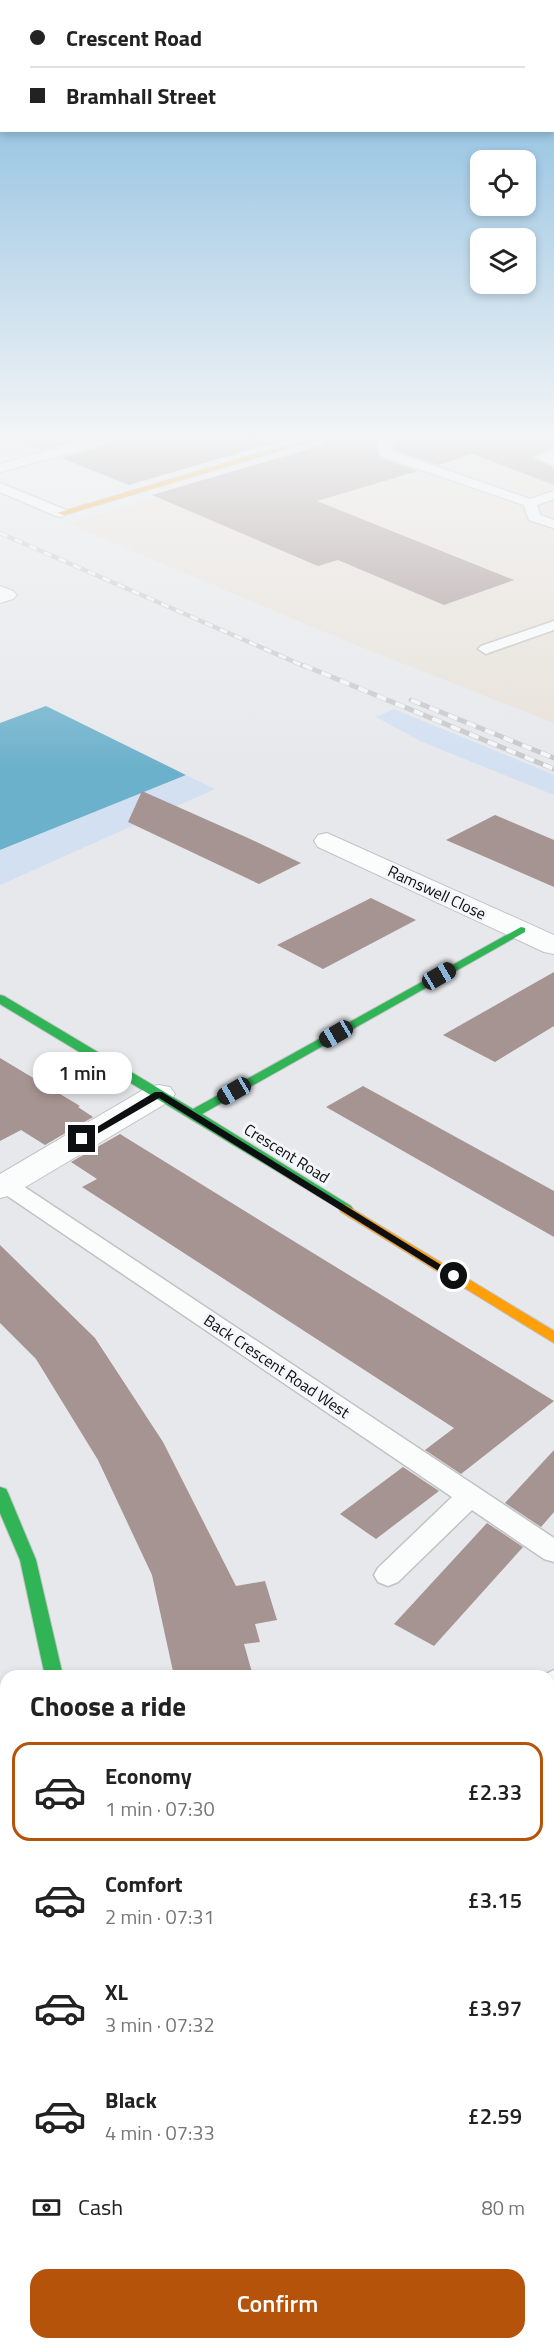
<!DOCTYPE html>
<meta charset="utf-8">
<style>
:root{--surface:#fff;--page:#f2f2f2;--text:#222;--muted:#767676;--line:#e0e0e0;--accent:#b45309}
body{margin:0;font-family:"Titillium Web",sans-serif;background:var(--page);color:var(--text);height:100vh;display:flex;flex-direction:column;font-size:22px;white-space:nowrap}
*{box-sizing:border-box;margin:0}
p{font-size:20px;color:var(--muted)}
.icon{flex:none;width:33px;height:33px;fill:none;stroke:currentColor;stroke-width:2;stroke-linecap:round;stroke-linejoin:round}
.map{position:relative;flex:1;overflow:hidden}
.details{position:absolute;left:0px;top:1670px;width:555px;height:680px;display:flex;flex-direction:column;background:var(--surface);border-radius:18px 18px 0 0;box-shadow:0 3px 9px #0003}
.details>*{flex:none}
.hud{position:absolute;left:0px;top:0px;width:555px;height:132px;box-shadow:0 3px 9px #0003;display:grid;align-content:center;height:132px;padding:0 30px;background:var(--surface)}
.controls{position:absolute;left:470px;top:150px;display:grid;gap:12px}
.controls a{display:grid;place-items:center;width:66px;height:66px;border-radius:12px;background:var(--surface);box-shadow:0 3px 9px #0003;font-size:30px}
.end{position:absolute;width:27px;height:27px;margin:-14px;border:8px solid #0e0f10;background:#fff;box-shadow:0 0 0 3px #fff}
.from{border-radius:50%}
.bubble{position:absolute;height:42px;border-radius:18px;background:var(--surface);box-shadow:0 3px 9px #0003;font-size:20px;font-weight:600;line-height:42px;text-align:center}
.car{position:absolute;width:18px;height:36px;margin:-18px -9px;border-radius:8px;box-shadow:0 0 4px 2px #0007;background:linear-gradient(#222 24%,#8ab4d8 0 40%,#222 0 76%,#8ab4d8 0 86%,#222 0)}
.hud b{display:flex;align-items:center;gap:21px;height:57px;font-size:22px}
.hud b+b{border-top:2px solid var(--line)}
.hud i{width:15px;height:15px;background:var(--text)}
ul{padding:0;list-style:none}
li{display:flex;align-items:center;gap:18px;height:99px;margin:0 12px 9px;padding:0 18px;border:3px solid transparent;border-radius:18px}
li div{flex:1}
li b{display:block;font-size:22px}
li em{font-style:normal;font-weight:600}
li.selected{border-color:var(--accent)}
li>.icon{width:54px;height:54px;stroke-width:1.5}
h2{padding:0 30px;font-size:27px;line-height:72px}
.pay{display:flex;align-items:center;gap:15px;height:66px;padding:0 30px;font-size:22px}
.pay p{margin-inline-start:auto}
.action{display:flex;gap:12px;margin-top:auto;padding:12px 30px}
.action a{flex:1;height:69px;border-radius:18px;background:var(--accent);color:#fff;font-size:24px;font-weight:600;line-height:69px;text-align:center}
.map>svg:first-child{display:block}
</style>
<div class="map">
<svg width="554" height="2348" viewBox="0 0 554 2348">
<rect width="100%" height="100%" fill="#e6e8eb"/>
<path fill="#e8e1d8" d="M348,439h206v284l-198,-78 -288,-121z"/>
<path fill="#d2e0f2" d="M394,709l160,66v20l-134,-54 -44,-24z
M186,775l29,14 -215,96v-35z"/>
<path fill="#6cb1cb" d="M46,706l140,69 -186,75v-127z"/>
<path fill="#a69492" d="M20,439h62l-40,11 -22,-9z
M113,439h173l-157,46 -68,-27 49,-14z
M326,439h51l-1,3 4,16 38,13 -101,30 197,79 -70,25 -106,-45 -20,6 -166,-71 170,-50z
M404,439h150v8l-20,8 -1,3 21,10v17l-81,-31 -35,11 -45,-16 -1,-4z
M142,791l106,47 53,25 -42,21 -131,-62z
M495,815l59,25v47l-108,-47z
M371,898l45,22 -93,49 -46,-24z
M554,972v54l-59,36 -52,-27z
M0,1058l80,48 -2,1 15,10 -48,28 -24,-15 -21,11z
M363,1086l191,105v46l-228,-130z
M120,1134l128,79 306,188 -93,73 -36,-24 29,-22 -372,-241 15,-8 -26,-17z
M0,1245l95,93 68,104 73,144 29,-5 12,39 -22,4 5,18 -16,2 9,32h-79l-22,-101 -54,-115 -62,-101 -36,-36z
M554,1450v62l-13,15 -36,-24z
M403,1467l36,24 -63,48 -36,-25z
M487,1523l36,24 -89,99 -40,-22z"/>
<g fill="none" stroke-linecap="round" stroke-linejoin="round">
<defs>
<path id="lane" d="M91,439h20l-2,3 -109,30v-8z
M380,439h22l-12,5 1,7 139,48 24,-8v8l-17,6 3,10 14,5v8l-25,-8 -5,-15 -143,-49 -3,-14z
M554,449v17l-19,-9z
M0,483l66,27 2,3 -7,4 -5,-1 -56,-24z
M554,621v9l-63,22 -5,2 -8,-5 3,-3z
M0,1174l8,2 546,362v24l-10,-3 -72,-49 -74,72 -10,4 -10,-4 -4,-7 4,-7 74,-71 -452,-306z
M554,1670v28l-5,2v-24h-7z
M0,2151h6v36h-6z"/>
<path id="street" d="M0,586l13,5 4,4 -4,4 -13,4z
M327,833l227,102v19l-10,-2 -226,-105 -4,-6 4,-6z
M159,1085l11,2 5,7 -5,7 -158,94 -12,3v-24l148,-87z
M6,2228v82l-6,3v-82z"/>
<path id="fast" d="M521,927l4,1v4l-323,182 149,92 2,3 -7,4 -346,-209v-9l4,1 189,113z
M0,1487l6,2 2,4 28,67 27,116h-18l-25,-116 -20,-47z"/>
<path id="slow" d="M307,439h12l-255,76 -7,-2z
M346,1205l208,126v12l-213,-131 -2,-3 2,-3z"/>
</defs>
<use href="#lane" stroke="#c0c2c3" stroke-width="3"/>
<use href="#street" stroke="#c0c2c3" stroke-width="2"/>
<use href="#fast" stroke="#c0c2c3" stroke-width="2"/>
<use href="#slow" stroke="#c0c2c3" stroke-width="2"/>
<use href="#lane" fill="#fbfcfc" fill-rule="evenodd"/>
<use href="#street" fill="#fbfcfc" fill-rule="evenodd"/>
<use href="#fast" fill="#30b455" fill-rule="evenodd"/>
<use href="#slow" fill="#ff9f0a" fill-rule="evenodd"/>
<defs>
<path id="rail-far1" d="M0,533l306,134"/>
<path id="rail" d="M303,665l251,104
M411,700l143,58"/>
</defs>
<use href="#rail-far1" stroke="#c7c8c8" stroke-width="4.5"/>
<use href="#rail" stroke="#c7c8c8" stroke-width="5"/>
<use href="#rail-far1" stroke="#f3f6fa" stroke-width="3" stroke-dasharray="8" stroke-linecap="butt"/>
<use href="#rail" stroke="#f3f6fa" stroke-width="4" stroke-dasharray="10" stroke-linecap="butt"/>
</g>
<linearGradient id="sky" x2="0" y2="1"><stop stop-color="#76b3dc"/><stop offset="0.57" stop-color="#f4f5f6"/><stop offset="1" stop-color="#f4f5f6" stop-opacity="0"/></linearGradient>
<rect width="554" height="768" fill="url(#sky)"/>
<path fill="#0e0f10" d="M155,1092h7l297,184 -5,3 -4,-1 -291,-180 -74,43 -8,-2z"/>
<g text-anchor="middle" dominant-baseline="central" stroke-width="6" stroke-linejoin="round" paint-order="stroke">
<g font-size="16" fill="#0e0f10" stroke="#f3f6fa">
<text transform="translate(437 892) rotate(25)">Ramswell Close</text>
<text transform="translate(287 1153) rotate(32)">Crescent Road</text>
<text transform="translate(277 1366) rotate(34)">Back Crescent Road West</text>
</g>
</g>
</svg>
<div class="controls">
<a><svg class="icon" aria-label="locate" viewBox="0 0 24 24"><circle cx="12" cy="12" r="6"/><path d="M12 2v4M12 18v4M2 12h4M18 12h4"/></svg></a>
<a><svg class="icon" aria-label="layers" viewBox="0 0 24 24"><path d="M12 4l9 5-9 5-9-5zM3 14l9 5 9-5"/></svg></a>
</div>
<i class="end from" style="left:454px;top:1276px"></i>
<i class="end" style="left:82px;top:1139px"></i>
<div class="bubble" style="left:33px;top:1052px;width:99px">1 min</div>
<i class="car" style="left:439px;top:976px;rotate:60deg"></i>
<i class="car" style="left:336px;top:1034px;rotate:240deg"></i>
<i class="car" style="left:234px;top:1091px;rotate:240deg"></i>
<div class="hud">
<b><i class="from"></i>Crescent Road</b>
<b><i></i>Bramhall Street</b>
</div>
<section class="details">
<h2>Choose a ride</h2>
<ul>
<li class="selected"><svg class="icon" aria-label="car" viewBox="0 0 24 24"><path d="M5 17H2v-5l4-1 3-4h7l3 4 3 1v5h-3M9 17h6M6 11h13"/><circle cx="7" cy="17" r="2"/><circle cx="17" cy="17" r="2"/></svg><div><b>Economy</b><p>1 min · 07:30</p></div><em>£2.33</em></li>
<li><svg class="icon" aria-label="car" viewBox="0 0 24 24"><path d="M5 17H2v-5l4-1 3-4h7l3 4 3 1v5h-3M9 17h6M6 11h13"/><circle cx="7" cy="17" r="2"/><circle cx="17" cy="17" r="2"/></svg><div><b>Comfort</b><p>2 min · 07:31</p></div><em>£3.15</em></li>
<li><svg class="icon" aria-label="car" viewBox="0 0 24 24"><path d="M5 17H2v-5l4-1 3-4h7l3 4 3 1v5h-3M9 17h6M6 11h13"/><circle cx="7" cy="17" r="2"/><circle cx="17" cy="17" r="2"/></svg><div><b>XL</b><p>3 min · 07:32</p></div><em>£3.97</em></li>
<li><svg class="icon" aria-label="car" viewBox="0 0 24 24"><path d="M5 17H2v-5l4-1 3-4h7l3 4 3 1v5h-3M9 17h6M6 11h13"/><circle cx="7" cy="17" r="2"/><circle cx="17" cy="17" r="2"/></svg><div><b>Black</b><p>4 min · 07:33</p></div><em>£2.59</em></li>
</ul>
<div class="pay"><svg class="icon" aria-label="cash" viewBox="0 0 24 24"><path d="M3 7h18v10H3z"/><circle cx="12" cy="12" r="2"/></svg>Cash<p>80 m</p></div>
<div class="action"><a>Confirm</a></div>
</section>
</div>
